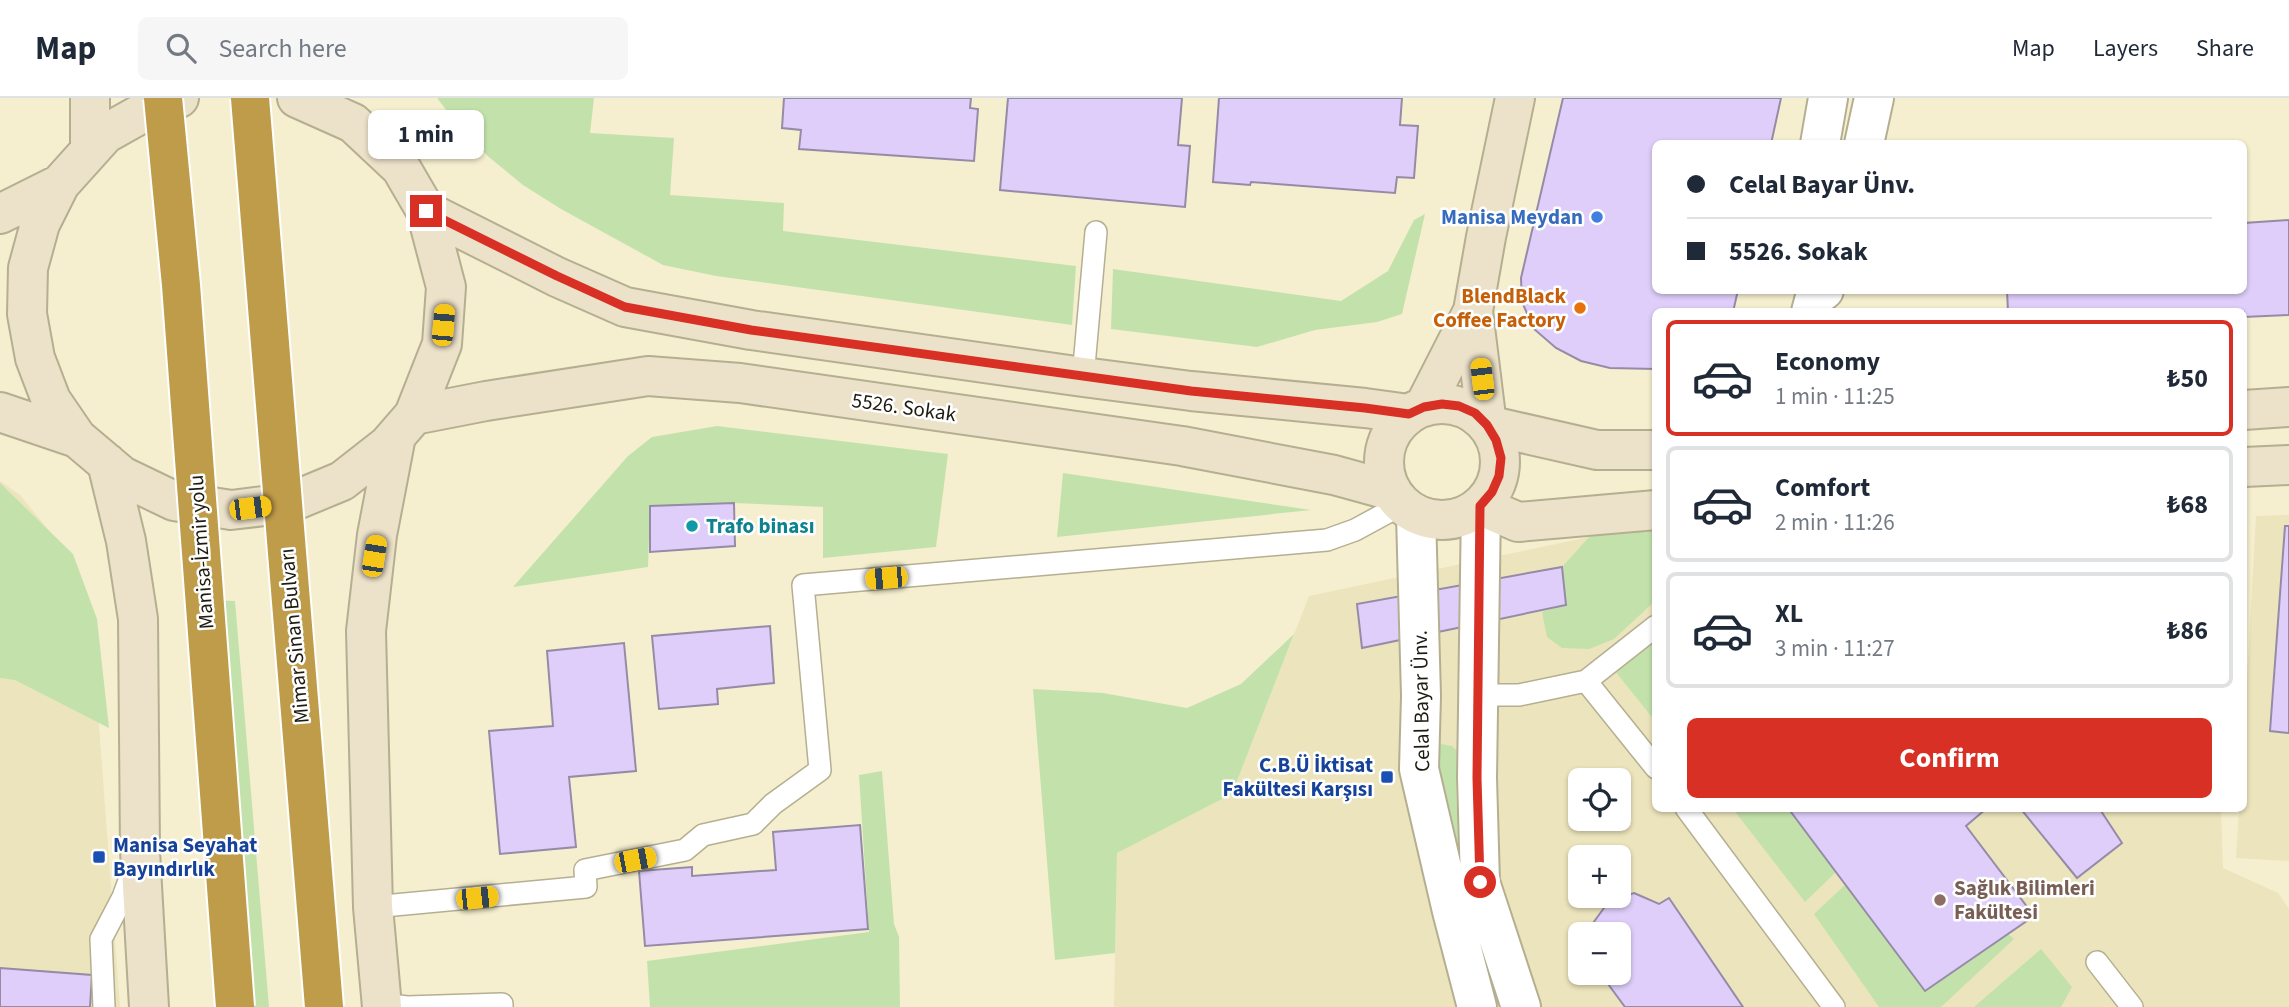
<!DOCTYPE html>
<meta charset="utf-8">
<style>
:root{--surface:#fff;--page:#f6f6f7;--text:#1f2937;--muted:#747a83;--line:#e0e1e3;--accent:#d93025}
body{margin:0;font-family:"Source Sans 3",sans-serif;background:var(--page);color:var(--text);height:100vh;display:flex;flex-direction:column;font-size:26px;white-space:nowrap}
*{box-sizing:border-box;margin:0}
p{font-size:23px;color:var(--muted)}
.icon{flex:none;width:38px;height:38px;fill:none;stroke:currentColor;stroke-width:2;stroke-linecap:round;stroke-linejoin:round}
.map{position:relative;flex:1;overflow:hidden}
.drawer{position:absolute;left:1652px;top:210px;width:595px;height:504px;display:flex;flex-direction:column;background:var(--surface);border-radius:10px;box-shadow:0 2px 5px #0004}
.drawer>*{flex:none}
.guide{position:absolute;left:1652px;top:42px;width:595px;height:154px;border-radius:10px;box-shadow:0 2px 5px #0004;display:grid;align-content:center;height:154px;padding:0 35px;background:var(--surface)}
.fabs{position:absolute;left:1568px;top:670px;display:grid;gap:14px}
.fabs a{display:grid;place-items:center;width:63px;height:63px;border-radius:10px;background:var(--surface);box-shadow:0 2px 5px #0004;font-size:35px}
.end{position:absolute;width:32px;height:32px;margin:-16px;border:9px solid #d93025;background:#fff;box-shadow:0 0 0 4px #fff}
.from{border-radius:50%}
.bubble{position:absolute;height:49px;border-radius:10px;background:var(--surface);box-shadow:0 2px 5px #0004;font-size:23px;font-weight:700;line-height:49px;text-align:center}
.car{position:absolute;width:21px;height:42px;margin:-21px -10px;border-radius:9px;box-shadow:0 0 5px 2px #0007;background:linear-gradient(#f5c518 24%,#345 0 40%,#f5c518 0 76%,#345 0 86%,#f5c518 0)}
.guide b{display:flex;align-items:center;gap:24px;height:66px;font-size:26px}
.guide b+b{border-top:2px solid var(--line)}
.guide i{width:18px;height:18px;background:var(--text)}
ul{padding:12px 0 0;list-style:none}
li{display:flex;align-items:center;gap:21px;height:116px;margin:0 14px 10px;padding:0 21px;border:4px solid var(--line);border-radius:10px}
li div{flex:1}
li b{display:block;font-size:26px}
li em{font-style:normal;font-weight:700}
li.on{border-color:var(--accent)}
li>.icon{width:63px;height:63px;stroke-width:1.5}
.action{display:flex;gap:14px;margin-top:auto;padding:14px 35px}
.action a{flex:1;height:80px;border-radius:10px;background:var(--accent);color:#fff;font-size:28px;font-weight:700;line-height:80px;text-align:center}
header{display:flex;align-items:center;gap:42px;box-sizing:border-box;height:98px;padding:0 35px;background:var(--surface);border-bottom:2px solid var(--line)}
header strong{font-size:33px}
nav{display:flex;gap:38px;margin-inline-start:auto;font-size:24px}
.search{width:490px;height:63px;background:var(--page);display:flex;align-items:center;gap:18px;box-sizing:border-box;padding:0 24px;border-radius:10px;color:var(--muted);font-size:26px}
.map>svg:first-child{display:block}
</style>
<header>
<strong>Map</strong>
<div class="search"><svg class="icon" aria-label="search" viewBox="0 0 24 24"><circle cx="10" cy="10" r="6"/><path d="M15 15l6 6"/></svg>Search here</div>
<nav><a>Map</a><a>Layers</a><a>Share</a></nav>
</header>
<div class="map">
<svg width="2289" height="909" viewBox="0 0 2289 909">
<rect width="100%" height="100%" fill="#f5efcf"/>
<path fill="#ece4bc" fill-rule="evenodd" d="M0,383l20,14 45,55 33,162 22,295h-120z
M2289,417v346l-53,-3 3,-49 5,-1v-74l12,-218z
M1655,431l1,279 565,1 2,59 55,25 11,16v98h-1175l3,-154 115,-59 77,-198 313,-66zM1580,682h39v39h-39zM1580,760h39v38h-39zM1580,836h39v39h-39z"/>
<path fill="#c3e2ab" d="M437,0h157l-4,35 84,5 -4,57 114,8 -1,28 293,35 -4,59 -356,-49 -53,-11 -102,-56 -38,-24 -33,-27 -27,-26z
M1425,116l-23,100 -25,8 -62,8 -58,17 -146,-18 2,-60 228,32 47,-30 26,-51z
M717,328l231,28 -12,93 -113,11v-51l-89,-4 -84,3 -2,61 -135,20 115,-131 24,-19z
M1063,375l248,37 -254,27z
M0,385l73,71 24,65 12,109 -94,-48 -15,-2z
M1655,431v72l-41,38 -25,10 -27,-1 -15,-11 -5,-25 23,-7 -3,-38 27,-30 33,-7z
M212,502l23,1 34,406h-26z
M1294,536l-62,160 -115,59 -2,100 -60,7 -22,-271 70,4 84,15 54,-24z
M1655,541v82l-40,-50z
M1441,646l11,2 5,5 -1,46 5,57 -4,5 -22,-104 1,-7z
M882,673l12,153 5,13 1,70h-250l-3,-46 222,-29 -10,-157z
M1733,711h55l48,63 -31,30z
M1845,787l80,106 83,-57 6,5 -73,68h-62l-65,-93z
M2041,851l31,38 -11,20h-87z"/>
<path fill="#decef9" stroke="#958ba7" stroke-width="2" d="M784,0h187l-1,10 8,1 -4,52 -175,-12 2,-19 -19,-2z
M1008,0h174l-4,47 12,1 -5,61 -185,-17z
M1219,0h183l-2,27 18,1 -4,52 -17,-1 -2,16 -144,-11 -1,3 -37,-3z
M1563,0h218l-10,46h-115v146h82l-5,22h-77v57l-46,-1 -29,-7 -25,-13 -22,-19 -12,-27 -1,-24z
M2289,122v95l-45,2v-5h-236l-1,-22h237v-67z
M734,405l1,43 -85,6v-46z
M2285,428h4v207l-19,-2z
M1562,469l4,38 -204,43 -5,-44z
M770,528l4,57 -57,6 1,15 -59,5 -7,-73z
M624,545l12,128 -67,6 7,70 -76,7 -11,-123 64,-5 -6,-75z
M1788,710h199l-21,18 68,90 -109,75z
M2020,710h79l23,35 -45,35z
M860,727l8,104 -223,17 -6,-75 53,-4v9l84,-6 -3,-38z
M1634,795l25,11 10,-6 74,109h-118l-25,-34h19v-39h-25l-3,-8 18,-25z
M0,870l92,7 -2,32h-90z"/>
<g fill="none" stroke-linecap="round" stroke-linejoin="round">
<defs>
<path id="lane" d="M1083,279l13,-145
M1586,583l70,87
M1478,597h41l67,-14 70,-55
M1686,710l148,199
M373,809l213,-20 -1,-17 100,-20 18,-15 50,-11 20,-20 47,-34 -17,-185 524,-45 28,-10 48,-26
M2097,864l35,45
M382,906l25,3 95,-3v3
M104,909l-3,-68 22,-42 10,-27"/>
<path id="street" d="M1820,46l8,-46
M1864,46l10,-46
M1811,214l4,-15 9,-7
M1481,408l-4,272 3,104 41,125
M1416,417l5,181 -2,73 33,142 25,96"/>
<path id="secondary" d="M179,0l-17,4 -57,32 -45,50 -20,40 -12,44 -1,46 8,44 16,42 26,38 45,38 52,25 57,9 58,-7 53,-22 46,-36 26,-30 28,-71 4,-57 -20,-76 -25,-43 -48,-45 -56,-25
M90,52v-52
M426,113l131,66 68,30 126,23 332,47 108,14 174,17 44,6
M0,116l60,-30
M1473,213l14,114
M1384 364a58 58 0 1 1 116 0a58 58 0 1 1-116 0Z
M1424,309l49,-96 13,-74 29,-139
M2244,312l45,-3
M0,314l77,26
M414,317l72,-14 162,-25 92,7 442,63 152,29 58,16
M1487,327l110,25h59
M107,365l19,78 12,78 2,232 9,156
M2244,369l45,-2
M1481,408l37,16 138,-12
M382,909l-9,-100 -7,-276 11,-96 19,-99"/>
</defs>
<use href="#lane" stroke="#b5af91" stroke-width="24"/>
<use href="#street" stroke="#b5af91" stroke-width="42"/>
<use href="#secondary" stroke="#b5af91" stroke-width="42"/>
<use href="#lane" stroke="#fff" stroke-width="21"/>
<use href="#street" stroke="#fff" stroke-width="38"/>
<use href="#secondary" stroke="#ece1c9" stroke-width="38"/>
<defs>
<path id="highway-bridge" d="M163,0l18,187 54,722
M250,0l74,909"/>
</defs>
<use href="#highway-bridge" stroke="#fff" stroke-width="42" stroke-linecap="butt"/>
<use href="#highway-bridge" stroke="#bf9c4a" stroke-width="38"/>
</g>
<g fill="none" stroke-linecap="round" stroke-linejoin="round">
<path stroke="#d93025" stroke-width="9" d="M426,113l131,65 68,31 126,23 440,61 174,17 44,6 15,-7 18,-3 17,2 16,7 12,12 9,15 5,18 -2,18 -7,16 -12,14 -3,272 3,104"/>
</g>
<circle fill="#3f7fe0" stroke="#fff" stroke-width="2.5" cx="1597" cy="119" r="7"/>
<circle fill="#e8710a" stroke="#fff" stroke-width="2.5" cx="1580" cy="210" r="7"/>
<circle fill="#0f9aa8" stroke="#fff" stroke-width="2.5" cx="692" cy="428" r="7"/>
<g fill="#1a4fb4" stroke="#fff" stroke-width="2.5">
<rect x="1380" y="672" width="14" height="14" rx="3.5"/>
<rect x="92" y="752" width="14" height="14" rx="3.5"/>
</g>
<circle fill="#8d6e63" stroke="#fff" stroke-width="2.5" cx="1940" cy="802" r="7"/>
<g text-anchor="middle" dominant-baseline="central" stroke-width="5" stroke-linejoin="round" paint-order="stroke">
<g font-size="21" font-weight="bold" fill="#366cbe" stroke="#fff" text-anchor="end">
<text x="1583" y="119">Manisa Meydan</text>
</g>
<g font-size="21" font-weight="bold" fill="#c56008" stroke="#fff" text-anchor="end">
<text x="1566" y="198">BlendBlack<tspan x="1566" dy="24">Coffee Factory</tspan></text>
</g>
<g font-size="21" fill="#1e1b10" stroke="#fff">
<text transform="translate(904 309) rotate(8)">5526. Sokak</text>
<text transform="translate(201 454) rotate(-94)">Manisa-İzmir yolu</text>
<text transform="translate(294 538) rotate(-95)">Mimar Sinan Bulvarı</text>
<text transform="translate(1421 603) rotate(-91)">Celal Bayar Ünv.</text>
</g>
<g font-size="21" font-weight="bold" fill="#0d838f" stroke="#fff" text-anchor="start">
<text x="706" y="428">Trafo binası</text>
</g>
<g font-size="21" font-weight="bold" fill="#164399" stroke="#fff" text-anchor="end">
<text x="1373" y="667">C.B.Ü İktisat<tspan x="1373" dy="24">Fakültesi Karşısı</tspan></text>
<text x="113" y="747" text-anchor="start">Manisa Seyahat<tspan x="113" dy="24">Bayındırlık</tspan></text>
</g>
<g font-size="21" font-weight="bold" fill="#785e54" stroke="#fff" text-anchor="start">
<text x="1954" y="790">Sağlık Bilimleri<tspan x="1954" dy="24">Fakültesi</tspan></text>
</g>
</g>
</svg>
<div class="fabs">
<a><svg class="icon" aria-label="locate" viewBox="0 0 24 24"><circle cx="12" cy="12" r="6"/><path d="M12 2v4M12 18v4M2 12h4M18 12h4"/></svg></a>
<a>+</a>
<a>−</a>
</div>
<i class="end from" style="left:1480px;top:784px"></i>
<i class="end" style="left:426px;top:113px"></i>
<div class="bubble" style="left:368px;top:12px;width:116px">1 min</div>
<i class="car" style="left:443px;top:227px;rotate:5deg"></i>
<i class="car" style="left:1482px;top:281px;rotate:353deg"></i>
<i class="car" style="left:250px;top:410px;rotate:83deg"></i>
<i class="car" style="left:374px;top:458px;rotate:9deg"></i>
<i class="car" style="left:886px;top:480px;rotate:265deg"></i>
<i class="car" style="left:635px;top:762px;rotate:79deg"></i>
<i class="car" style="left:477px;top:800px;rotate:84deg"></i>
<div class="guide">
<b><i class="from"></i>Celal Bayar Ünv.</b>
<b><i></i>5526. Sokak</b>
</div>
<section class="drawer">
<ul>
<li class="on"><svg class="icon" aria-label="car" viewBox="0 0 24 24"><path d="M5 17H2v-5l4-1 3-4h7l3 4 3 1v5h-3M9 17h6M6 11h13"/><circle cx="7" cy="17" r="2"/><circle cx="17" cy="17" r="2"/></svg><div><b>Economy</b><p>1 min · 11:25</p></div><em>₺50</em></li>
<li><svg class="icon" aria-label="car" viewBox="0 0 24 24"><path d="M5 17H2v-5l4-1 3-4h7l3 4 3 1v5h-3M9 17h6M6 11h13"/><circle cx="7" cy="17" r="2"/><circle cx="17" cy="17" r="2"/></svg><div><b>Comfort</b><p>2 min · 11:26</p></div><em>₺68</em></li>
<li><svg class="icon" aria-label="car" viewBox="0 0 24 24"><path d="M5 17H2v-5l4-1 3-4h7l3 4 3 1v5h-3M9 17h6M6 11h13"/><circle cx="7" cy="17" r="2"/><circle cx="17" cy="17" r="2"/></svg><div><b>XL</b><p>3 min · 11:27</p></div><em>₺86</em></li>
</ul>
<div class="action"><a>Confirm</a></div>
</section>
</div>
